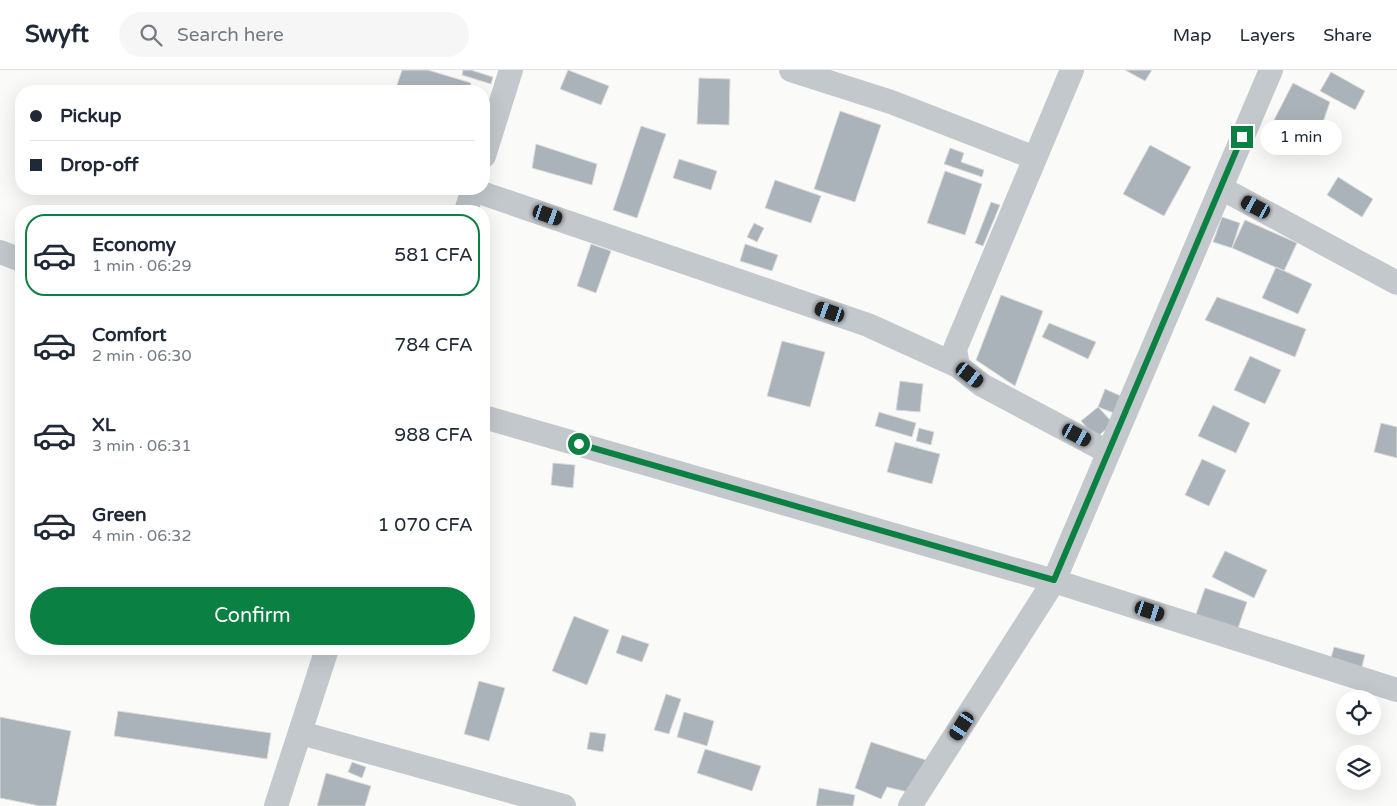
<!DOCTYPE html>
<meta charset="utf-8">
<style>
:root{--surface:#fff;--page:#f6f6f7;--text:#1f2937;--muted:#747a83;--line:#e0e1e3;--accent:#0b8043}
body{margin:0;font-family:"Varela Round",sans-serif;background:var(--page);color:var(--text);height:100vh;display:flex;flex-direction:column;font-size:19px;white-space:nowrap}
*{box-sizing:border-box;margin:0}
p{font-size:16px;color:var(--muted)}
.icon{flex:none;width:28px;height:28px;fill:none;stroke:currentColor;stroke-width:2;stroke-linecap:round;stroke-linejoin:round}
.map{position:relative;flex:1;overflow:hidden}
.side{position:absolute;left:15px;top:135px;width:475px;height:450px;display:flex;flex-direction:column;background:var(--surface);border-radius:20px;box-shadow:0 5px 20px #0002}
.side>*{flex:none}
.top-card{position:absolute;left:15px;top:15px;width:475px;height:110px;border-radius:20px;box-shadow:0 5px 20px #0002;display:grid;align-content:center;height:110px;padding:0 15px;background:var(--surface)}
.tools{position:absolute;left:1336px;top:620px;display:grid;gap:10px}
.tools a{display:grid;place-items:center;width:45px;height:45px;border-radius:50%;background:var(--surface);box-shadow:0 5px 20px #0002;font-size:25px}
.end{position:absolute;width:22px;height:22px;margin:-11px;border:6px solid #0b8043;background:#fff;box-shadow:0 0 0 2px #fff}
.from{border-radius:50%}
.bubble{position:absolute;height:35px;border-radius:18px;background:var(--surface);box-shadow:0 5px 20px #0002;font-size:16px;font-weight:600;line-height:35px;text-align:center}
.car{position:absolute;width:15px;height:30px;margin:-15px -8px;border-radius:6px;box-shadow:0 0 4px 1px #0007;background:linear-gradient(#222 24%,#8ab4d8 0 40%,#222 0 76%,#8ab4d8 0 86%,#222 0)}
.top-card b{display:flex;align-items:center;gap:18px;height:48px;font-size:19px}
.top-card b+b{border-top:1px solid var(--line)}
.top-card i{width:12px;height:12px;background:var(--text)}
ul{padding:9px 0 0;list-style:none}
li{display:flex;align-items:center;gap:15px;height:82px;margin:0 10px 8px;padding:0 5px;border:2px solid transparent;border-radius:20px}
li div{flex:1}
li b{display:block;font-size:19px}
li em{font-style:normal;font-weight:600}
li.current{border-color:var(--accent)}
li>.icon{width:45px;height:45px;stroke-width:1.5}
.primary-button{display:flex;gap:10px;margin-top:auto;padding:10px 15px}
.primary-button a{flex:1;height:58px;border-radius:30px;background:var(--accent);color:#fff;font-size:20px;font-weight:600;line-height:58px;text-align:center}
header{display:flex;align-items:center;gap:30px;box-sizing:border-box;height:70px;padding:0 25px;background:var(--surface);border-bottom:1px solid var(--line)}
header strong{font-size:24px}
nav{display:flex;gap:28px;margin-inline-start:auto;font-size:18px}
.search{width:350px;height:45px;background:var(--page);display:flex;align-items:center;gap:12px;box-sizing:border-box;padding:0 18px;border-radius:28px;color:var(--muted);font-size:19px}
.map>svg:first-child{display:block}
</style>
<header>
<strong>Swyft</strong>
<div class="search"><svg class="icon" aria-label="search" viewBox="0 0 24 24"><circle cx="10" cy="10" r="6"/><path d="M15 15l6 6"/></svg>Search here</div>
<nav><a>Map</a><a>Layers</a><a>Share</a></nav>
</header>
<div class="map">
<svg width="1397" height="736" viewBox="0 0 1397 736">
<rect width="100%" height="100%" fill="#fafaf8"/>
<path fill="#aab3b9" stroke="#dcdcda" d="M402,0h26l43,13 -2,8h-74z
M463,0h8l22,7 -2,7 -29,-9z
M568,0l41,16 -8,19 -41,-16z
M1125,0h27l-7,11z
M1331,2l34,19 -10,19 -35,-19z
M699,8l31,1 -1,46 -32,-1z
M1293,13l37,19 -14,40 -42,-22z
M840,41l41,14 -26,77 -41,-13z
M641,56l25,8 -29,84 -24,-8z
M536,74l61,20 -5,21 -60,-17z
M1150,75l41,22 -27,49 -41,-22z
M950,78l14,5 -3,9 23,8 -2,7 -38,-13z
M679,89l38,12 -6,19 -38,-12z
M945,101l37,13 -17,51 -38,-12z
M1338,107l35,22 -11,18 -35,-22z
M775,110l46,16 -10,27 -46,-15z
M991,132l9,3 -17,41 -8,-3z
M1222,147l18,6 -8,25 -19,-6z
M1245,150l52,23 -13,28 -52,-23z
M754,153l10,5 -7,14 -10,-5z
M591,174l20,7 -15,42 -19,-7z
M745,174l33,11 -6,16 -32,-10z
M1276,197l36,17 -14,30 -36,-16z
M1001,225l42,16 -28,75 -39,-26z
M1217,227l89,32 -11,28 -90,-37z
M1049,253l47,19 -8,17 -46,-22z
M782,271l43,11 -15,55 -43,-11z
M1250,286l31,14 -16,34 -31,-14z
M900,311l23,3 -3,28 -24,-2z
M1105,319l16,7 -7,17 -16,-6z
M1213,335l37,18 -14,30 -38,-17z
M1098,337l15,16 -17,15 -15,-17z
M879,342l37,11 -4,14 -37,-11z
M1381,353l16,4v31l-23,-6z
M919,358l15,4 -3,13 -15,-4z
M895,372l45,12 -8,30 -45,-12z
M1202,389l24,11 -17,36 -24,-11z
M553,393l22,2 -2,23 -22,-3z
M1225,481l42,19 -13,28 -42,-21z
M1205,518l42,14 -12,35 -42,-14z
M574,546l35,14 -22,55 -35,-14z
M622,565l27,9 -7,18 -26,-9z
M1334,577l31,8 -5,19 -31,-9z
M479,611l26,7 -16,53 -25,-7z
M666,624l15,5 -12,35 -15,-4z
M118,641l153,22 -4,26 -153,-23z
M684,642l30,9 -7,25 -30,-9z
M0,647l71,14 -15,75h-16l-40,-8z
M590,662l16,2 -3,18 -16,-3z
M871,672l64,21 -19,31 -29,-7 -6,12 -26,-11z
M705,679l56,17 -9,25 -55,-18z
M352,692l14,5 -4,11 -14,-6z
M326,703l45,13 -6,20h-48z
M819,718l36,7 -2,11h-37z"/>
<g fill="none" stroke-linecap="round" stroke-linejoin="round">
<path stroke="#c3c8cc" stroke-width="24" d="M791,0l100,32 144,56
M1072,0l-117,279 3,17 24,19 126,67
M484,86l27,-86
M1221,118l176,95
M473,120l395,135 90,41
M466,141l7,-22
M0,182l21,8
M484,347l570,164 343,109
M301,663l263,73
M276,736l51,-157
M910,736l144,-225 217,-511"/>
</g>
<g fill="none" stroke-linecap="round" stroke-linejoin="round">
<path stroke="#0b8043" stroke-width="6" d="M579,374l475,136 188,-443"/>
</g>
</svg>
<div class="tools">
<a><svg class="icon" aria-label="locate" viewBox="0 0 24 24"><circle cx="12" cy="12" r="6"/><path d="M12 2v4M12 18v4M2 12h4M18 12h4"/></svg></a>
<a><svg class="icon" aria-label="layers" viewBox="0 0 24 24"><path d="M12 4l9 5-9 5-9-5zM3 14l9 5 9-5"/></svg></a>
</div>
<i class="end from" style="left:579px;top:374px"></i>
<i class="end" style="left:1242px;top:67px"></i>
<div class="bubble" style="left:1260px;top:50px;width:82px">1 min</div>
<i class="car" style="left:1256px;top:137px;rotate:298deg"></i>
<i class="car" style="left:548px;top:145px;rotate:109deg"></i>
<i class="car" style="left:830px;top:242px;rotate:289deg"></i>
<i class="car" style="left:970px;top:305px;rotate:128deg"></i>
<i class="car" style="left:1077px;top:365px;rotate:118deg"></i>
<i class="car" style="left:1150px;top:541px;rotate:108deg"></i>
<i class="car" style="left:962px;top:656px;rotate:213deg"></i>
<div class="top-card">
<b><i class="from"></i>Pickup</b>
<b><i></i>Drop-off</b>
</div>
<section class="side">
<ul>
<li class="current"><svg class="icon" aria-label="car" viewBox="0 0 24 24"><path d="M5 17H2v-5l4-1 3-4h7l3 4 3 1v5h-3M9 17h6M6 11h13"/><circle cx="7" cy="17" r="2"/><circle cx="17" cy="17" r="2"/></svg><div><b>Economy</b><p>1 min · 06:29</p></div><em>581 CFA</em></li>
<li><svg class="icon" aria-label="car" viewBox="0 0 24 24"><path d="M5 17H2v-5l4-1 3-4h7l3 4 3 1v5h-3M9 17h6M6 11h13"/><circle cx="7" cy="17" r="2"/><circle cx="17" cy="17" r="2"/></svg><div><b>Comfort</b><p>2 min · 06:30</p></div><em>784 CFA</em></li>
<li><svg class="icon" aria-label="car" viewBox="0 0 24 24"><path d="M5 17H2v-5l4-1 3-4h7l3 4 3 1v5h-3M9 17h6M6 11h13"/><circle cx="7" cy="17" r="2"/><circle cx="17" cy="17" r="2"/></svg><div><b>XL</b><p>3 min · 06:31</p></div><em>988 CFA</em></li>
<li><svg class="icon" aria-label="car" viewBox="0 0 24 24"><path d="M5 17H2v-5l4-1 3-4h7l3 4 3 1v5h-3M9 17h6M6 11h13"/><circle cx="7" cy="17" r="2"/><circle cx="17" cy="17" r="2"/></svg><div><b>Green</b><p>4 min · 06:32</p></div><em>1 070 CFA</em></li>
</ul>
<div class="primary-button"><a>Confirm</a></div>
</section>
</div>
